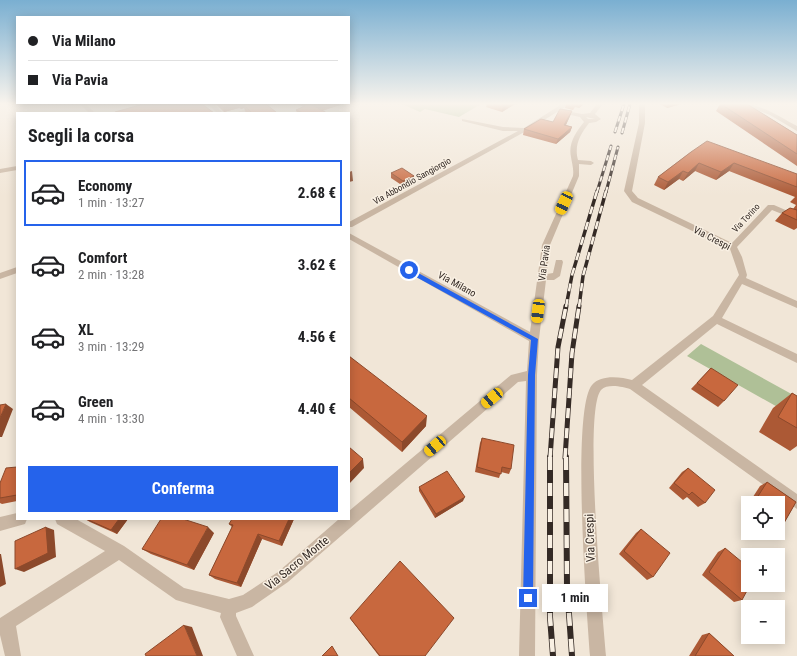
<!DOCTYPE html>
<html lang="it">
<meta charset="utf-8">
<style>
:root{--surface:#fff;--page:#f2f2f2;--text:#202124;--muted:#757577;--line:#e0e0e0;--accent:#2563eb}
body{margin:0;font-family:"Roboto Condensed",sans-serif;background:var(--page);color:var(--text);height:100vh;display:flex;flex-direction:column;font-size:15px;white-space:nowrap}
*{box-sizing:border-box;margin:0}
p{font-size:13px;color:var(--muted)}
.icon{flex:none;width:22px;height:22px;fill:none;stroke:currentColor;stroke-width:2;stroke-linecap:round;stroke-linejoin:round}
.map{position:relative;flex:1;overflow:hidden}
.details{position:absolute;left:16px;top:112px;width:334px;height:408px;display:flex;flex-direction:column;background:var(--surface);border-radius:0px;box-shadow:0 2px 10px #0003}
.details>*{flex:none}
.guide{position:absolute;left:16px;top:16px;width:334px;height:88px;border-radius:0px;box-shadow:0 2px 10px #0003;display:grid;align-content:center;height:88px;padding:0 12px;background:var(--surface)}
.tools{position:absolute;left:741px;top:496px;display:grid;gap:8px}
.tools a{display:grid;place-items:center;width:44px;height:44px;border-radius:0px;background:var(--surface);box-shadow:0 2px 10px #0003;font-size:20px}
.end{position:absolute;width:18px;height:18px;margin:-9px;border:5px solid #2563eb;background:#fff;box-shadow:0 0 0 2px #fff}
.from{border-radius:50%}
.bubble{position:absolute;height:28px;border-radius:0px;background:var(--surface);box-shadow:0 2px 10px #0003;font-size:13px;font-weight:700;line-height:28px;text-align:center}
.car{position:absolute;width:12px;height:24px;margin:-12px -6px;border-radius:5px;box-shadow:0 0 3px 1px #0007;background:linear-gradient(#f5c518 24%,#345 0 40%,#f5c518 0 76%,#345 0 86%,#f5c518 0)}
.guide b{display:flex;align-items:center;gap:14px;height:38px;font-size:15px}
.guide b+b{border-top:1px solid var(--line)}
.guide i{width:10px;height:10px;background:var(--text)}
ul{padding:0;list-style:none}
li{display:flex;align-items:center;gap:12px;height:66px;margin:0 8px 6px;padding:0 4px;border:2px solid transparent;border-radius:0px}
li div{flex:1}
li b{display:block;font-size:15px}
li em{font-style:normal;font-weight:700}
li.on{border-color:var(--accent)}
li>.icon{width:36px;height:36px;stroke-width:1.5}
h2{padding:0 12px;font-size:18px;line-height:48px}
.action{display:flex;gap:8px;margin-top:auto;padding:8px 12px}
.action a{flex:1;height:46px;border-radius:0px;background:var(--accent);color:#fff;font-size:16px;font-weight:700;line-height:46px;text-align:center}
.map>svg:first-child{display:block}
</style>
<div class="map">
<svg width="797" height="656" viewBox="0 0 797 656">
<rect width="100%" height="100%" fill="#f1e6d7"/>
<path fill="#afc097" d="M402,104h79l-22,13 -34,-8 -5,3z
M701,344l96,53v21l-110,-62z"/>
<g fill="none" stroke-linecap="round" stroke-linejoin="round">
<path fill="#c9b6a3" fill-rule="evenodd" d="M80,104h6l9,9h-6z
M208,104h6l9,9h-6z
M264,104h11l-31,9h-10z
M562,104h7l-8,6 21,4 8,-1 7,-9h6l-8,10 6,5 -5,3 -7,1c-9,12 -15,22 -11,37l13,1 3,2 -3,2 -12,-1v12l-29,69 -3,29 6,-1 3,-13h6l1,2 -3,14 -6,4h-8l-7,59 -2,36 -2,281h-16l7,-275 -8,1 -230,200 -36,25 -16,6v3l18,40h-17l-17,-39 1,-4 -45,-13 -57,-40 -103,66 5,30h-16l-5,-21v-17l105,-67 -48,-27 -2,-5h21l48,27 60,42 45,11 14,-4 35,-23 61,-53h10v-8l162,-136 16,-4 2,-30 -180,-102v-6l181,99 12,-87 31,-69c1,-7 -1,-12 -2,-19 -3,-14 5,-25 13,-35l-4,-5 -23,-5 -29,18 -176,97h-3v-5l169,-91h-15l-41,-10v-2l41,8 21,1zM586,117l9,2h-7z
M639,104h6v19l-13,68 6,7 94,45 36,-38h6l23,10v5l-25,-10 -35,37 5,10 5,18 -1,3 51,23v7l-55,-24 -20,34 75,36v9l-80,-39 -75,61 155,109v15l-167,-120c-7,-2 -22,-6 -29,1 -18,21 2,228 5,266h-16c-3,-42 -19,-246 2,-271 9,-11 29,-8 40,-5l81,-64 26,-41 -9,-26 -98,-47 -8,-11 15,-68z
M742,104c20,0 38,13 55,22v5l-27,-16z
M17,166v4l-17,3v-4z
M17,267v6l-17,6v-6z
M17,513v6h10l-2,5 -25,7v-14z"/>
<defs>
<path id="rail-far3" d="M615,132l9,-28
M622,133l8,-29
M597,192l14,-46
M606,192l12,-45"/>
<path id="rail-far2" d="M566,307l6,-32 25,-84
M579,307l4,-31 23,-85"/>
<path id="rail-far1" d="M550,458l8,-111 8,-41
M565,458l7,-105 7,-47"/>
<path id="rail" d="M550,457v160l3,39
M566,457l1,129 5,70"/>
</defs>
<use href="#rail-far3" stroke="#342a25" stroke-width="3"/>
<use href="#rail-far2" stroke="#342a25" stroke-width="3.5"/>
<use href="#rail-far1" stroke="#342a25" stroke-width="5"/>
<use href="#rail" stroke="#342a25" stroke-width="6"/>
<use href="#rail-far3" stroke="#f9f0e3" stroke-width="2" stroke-dasharray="5.5" stroke-linecap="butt"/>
<use href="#rail-far2" stroke="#f9f0e3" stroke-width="2.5" stroke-dasharray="8" stroke-linecap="butt"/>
<use href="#rail-far1" stroke="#f9f0e3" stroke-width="3.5" stroke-dasharray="10" stroke-linecap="butt"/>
<use href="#rail" stroke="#f9f0e3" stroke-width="4.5" stroke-dasharray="13" stroke-linecap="butt"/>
</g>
<path fill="#ac5935" d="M216,104h50l11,9h-31l-2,-5 -3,1 -2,-1 -15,4z
M298,104h45l-21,7 5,2h-30l-1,-3 7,-3z
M487,104h28l-13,8 -16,-5z
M566,104h18l-5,4 -4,-1 -2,3 -8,-2z
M660,104h21l-14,4z
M720,104h27l50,31v31l-81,-55z
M572,111l-2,5 -4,9 6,2 -2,5 -14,12 -33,-9 1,-6 29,-7z
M691,152l106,22v54l-3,2 -19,-9 7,-8 11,-4 3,-4 -6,-3 5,-5 -66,-26 -13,9 -21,-9 -12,10 -4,-2 -15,11 -10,-5 4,-8z
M391,173l23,3v5l-11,5 -12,-8z
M349,356l77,70 -24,26 -53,-45z
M711,368l13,33 -6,6 -27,-18z
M792,393l5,3v50l-7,5 -31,-19 14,-24z
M482,438l29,31 -2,5 -8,-2 -2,6 -24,-6 5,-29z
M17,467v34l-15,3 -2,-1v-20z
M688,468l17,35 -7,4 -11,-10 -4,3 -14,-12 13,-16z
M767,482l29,20 -12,21 -6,3v-23h-29l11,-17z
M419,487l44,14 -28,17 -16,-27z
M85,519h43l-11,15 -27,-12z
M294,519l-12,27 -20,-7 -21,48 -26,-8 -6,-4 23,-48 -3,-3z
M641,529l12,48 -6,3 -28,-26 17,-21z
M214,533l-20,37 -43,-16 -9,-5z
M725,548l17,52 -8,2 -32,-27 16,-23z
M350,618l76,38h-47l-27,-35z
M709,633l25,23h-45l13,-21z"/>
<path fill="#8c492b" d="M233,104h5l1,4 -15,4 -1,-5z
M239,104h18l-13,1v3l-3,1z
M315,104h28l-29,9 -2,-8z
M503,104h12l-13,8z
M580,104h4l-5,4z
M668,104h13l-14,4z
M572,111l-2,5 -7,15 1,-6z
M572,127l-2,5 -14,12 2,-5z
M699,163l-4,8 -12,10 5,-8z
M734,163l-5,8 -13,9 5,-8z
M352,171l1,10 -4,1v-10z
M683,171l-4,8 -15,11 4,-8z
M414,176v5l-11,5v-5z
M6,404l7,5 -11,28h-2v-19z
M427,416l-1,10 -24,26v-10z
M363,459l1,9 -15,16v-11z
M465,497l-2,4 -28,17 1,-4z
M119,519h9l-11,15 -6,-4z
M289,519h5l-12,27 -3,-5z
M46,527l8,3 2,27 -32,15 -9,-3z
M208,527l6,6 -20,37 -7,-5z
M258,534l4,5 -21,48 -4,-4z
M0,554h1l5,30 -6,3z
M184,625l8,2 11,29h-6z"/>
<path fill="#c8683e" stroke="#8c492b" d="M140,104h62l12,9h-98l-1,-1 25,-7z
M220,104h13l-10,3z
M246,104h20l11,9h-25l-8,-8z
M304,104h11l-3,1 15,8h-24l-7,-3 9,-4z
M721,104h26l50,31v19z
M560,109l12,2 -8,14 8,2 -14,12 -34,-10 17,-10 12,3z
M707,141l90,33v13l-63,-24 -13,9 -22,-9 -11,10 -5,-2 -15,11 -10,-5 33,-25z
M402,168l12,8 -11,5 -12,-8z
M790,208l7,2v10l-15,-7z
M349,356l78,60 -25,26 -53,-44z
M711,368l27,17 -14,16 -27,-18z
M792,393l5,3v32l-19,-11z
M6,404l-6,14v-13z
M482,438l32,7 -3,24 -9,-2 -1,7 -24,-7z
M349,447l14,12 -14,14z
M17,467v28l-17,3v-15l6,-15z
M688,468l27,22 -10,13 -13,-11 -3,3 -15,-12z
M447,471l18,26 -29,17 -17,-27z
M767,482l29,20 -12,21 -6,-4v-16h-21l-2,-2z
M86,519h33l-8,11z
M161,519h22l25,8 -21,38 -45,-16z
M232,519h57l-10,22 -21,-7 -21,49 -28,-8 24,-50 -4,-1z
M46,527l2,26 -33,16v-28z
M641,529l29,24 -17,24 -29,-26z
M725,548l23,19v18h2l-8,15 -33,-28z
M400,561l54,57 -29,38h-45l-30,-38z
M184,625l13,31h-51l-1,-2z
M709,633l25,23h-39z
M332,646l6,10h-16z"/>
<linearGradient id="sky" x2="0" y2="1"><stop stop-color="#7aafd1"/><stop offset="0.53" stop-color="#f9f4ed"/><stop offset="1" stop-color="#f9f4ed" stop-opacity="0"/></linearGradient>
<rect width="797" height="196" fill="url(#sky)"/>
<path fill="#2563eb" d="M407,269h4l127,70 -3,36 -2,223 -2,3 -3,2 -4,-2 -1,-3 5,-223 3,-35 -124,-68z"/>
<g text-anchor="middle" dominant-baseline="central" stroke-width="3" stroke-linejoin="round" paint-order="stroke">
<g font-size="9" fill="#342a25" stroke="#f9f0e3">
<text transform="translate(412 181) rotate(-29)">Via Abbondio Sangiorgio</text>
<text transform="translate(746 218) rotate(-47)">Via Torino</text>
</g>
<g font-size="10" fill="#342a25" stroke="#f9f0e3">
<text transform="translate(712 238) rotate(27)">Via Crespi</text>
<text transform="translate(544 263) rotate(-82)">Via Pavia</text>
<text transform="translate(457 284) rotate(29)">Via Milano</text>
</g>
<g font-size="12" fill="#342a25" stroke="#f9f0e3">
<text transform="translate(590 538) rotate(-92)">Via Crespi</text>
<text transform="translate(297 563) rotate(-39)">Via Sacro Monte</text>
</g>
</g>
</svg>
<div class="tools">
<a><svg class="icon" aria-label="locate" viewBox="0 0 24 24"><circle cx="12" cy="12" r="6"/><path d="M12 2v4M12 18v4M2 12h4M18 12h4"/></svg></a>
<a>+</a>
<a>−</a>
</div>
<i class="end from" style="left:409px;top:270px"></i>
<i class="end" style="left:528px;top:598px"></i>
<div class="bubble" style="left:542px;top:584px;width:66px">1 min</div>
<i class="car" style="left:564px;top:203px;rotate:205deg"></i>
<i class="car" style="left:538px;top:311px;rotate:187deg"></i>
<i class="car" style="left:492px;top:398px;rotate:230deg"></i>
<i class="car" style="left:435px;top:446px;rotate:230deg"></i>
<div class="guide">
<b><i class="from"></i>Via Milano</b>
<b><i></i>Via Pavia</b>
</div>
<section class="details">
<h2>Scegli la corsa</h2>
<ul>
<li class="on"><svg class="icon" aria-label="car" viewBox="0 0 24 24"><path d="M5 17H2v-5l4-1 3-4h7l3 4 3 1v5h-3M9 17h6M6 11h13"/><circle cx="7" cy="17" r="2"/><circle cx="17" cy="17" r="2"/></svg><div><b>Economy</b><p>1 min · 13:27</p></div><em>2.68 €</em></li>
<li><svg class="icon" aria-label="car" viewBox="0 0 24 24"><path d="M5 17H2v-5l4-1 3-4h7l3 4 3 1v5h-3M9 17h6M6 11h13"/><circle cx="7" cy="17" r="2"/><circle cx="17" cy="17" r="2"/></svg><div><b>Comfort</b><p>2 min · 13:28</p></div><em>3.62 €</em></li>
<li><svg class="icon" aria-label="car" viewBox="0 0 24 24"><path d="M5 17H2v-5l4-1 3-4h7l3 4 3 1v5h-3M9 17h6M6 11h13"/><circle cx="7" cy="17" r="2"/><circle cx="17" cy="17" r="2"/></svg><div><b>XL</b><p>3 min · 13:29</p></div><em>4.56 €</em></li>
<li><svg class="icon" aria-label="car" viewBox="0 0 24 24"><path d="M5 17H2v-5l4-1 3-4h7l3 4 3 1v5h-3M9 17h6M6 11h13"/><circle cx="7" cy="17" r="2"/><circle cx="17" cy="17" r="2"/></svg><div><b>Green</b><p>4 min · 13:30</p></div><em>4.40 €</em></li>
</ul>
<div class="action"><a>Conferma</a></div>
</section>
</div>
